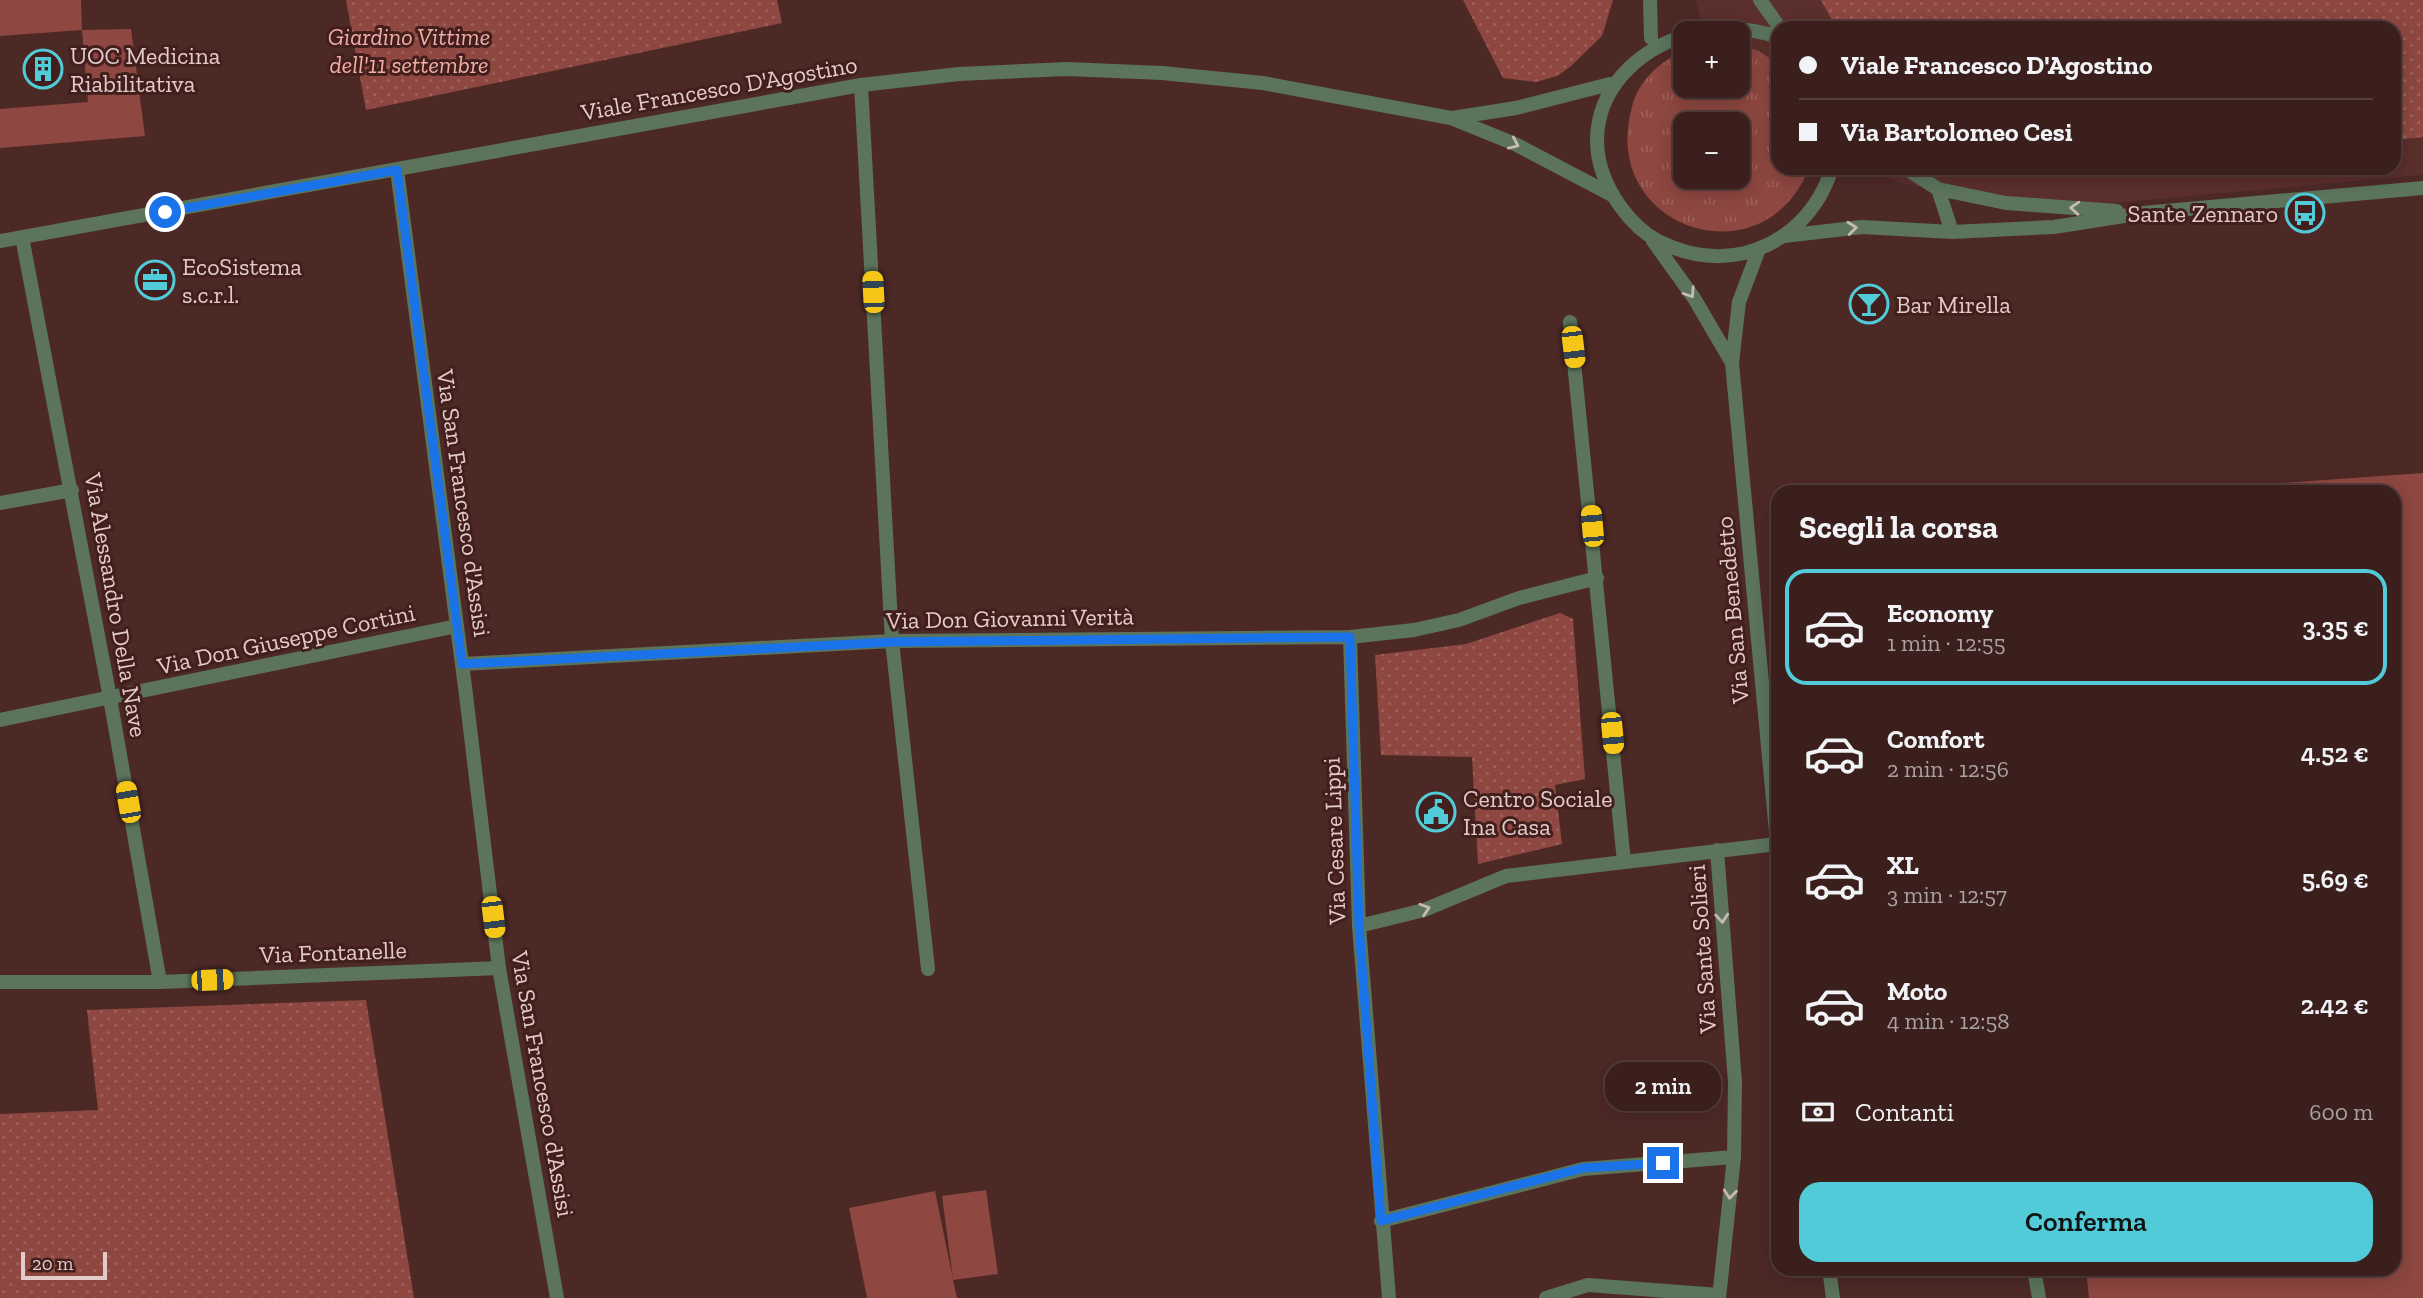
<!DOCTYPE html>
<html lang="it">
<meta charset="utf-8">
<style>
:root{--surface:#3a1f1c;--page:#452c29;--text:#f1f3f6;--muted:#aba2a3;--line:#543d3b;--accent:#52cbd9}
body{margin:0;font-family:"Zilla Slab",serif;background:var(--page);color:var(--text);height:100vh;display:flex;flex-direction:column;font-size:26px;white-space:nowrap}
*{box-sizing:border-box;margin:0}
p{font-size:23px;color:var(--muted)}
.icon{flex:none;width:38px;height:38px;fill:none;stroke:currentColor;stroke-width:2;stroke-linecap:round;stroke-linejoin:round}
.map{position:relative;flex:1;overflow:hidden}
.details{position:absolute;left:1771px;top:485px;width:630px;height:791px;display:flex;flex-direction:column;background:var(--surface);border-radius:21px;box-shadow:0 4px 18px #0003,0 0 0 2px var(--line)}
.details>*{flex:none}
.banner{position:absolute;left:1771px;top:21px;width:630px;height:154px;border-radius:21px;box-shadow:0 4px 18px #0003,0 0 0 2px var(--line);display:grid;align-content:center;height:154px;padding:0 28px;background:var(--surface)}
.controls{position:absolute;left:1673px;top:21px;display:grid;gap:14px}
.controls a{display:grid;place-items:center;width:77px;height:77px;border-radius:14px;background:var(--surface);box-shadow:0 4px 18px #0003,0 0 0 2px var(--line);font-size:35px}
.scale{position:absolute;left:21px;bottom:18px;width:86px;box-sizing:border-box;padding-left:7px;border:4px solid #e3cbc9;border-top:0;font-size:19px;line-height:24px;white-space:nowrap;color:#e3cbc9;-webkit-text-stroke:5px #421f1c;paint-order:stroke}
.end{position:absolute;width:32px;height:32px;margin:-16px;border:9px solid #1a73e8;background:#fff;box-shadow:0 0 0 4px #fff}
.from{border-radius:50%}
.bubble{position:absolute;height:49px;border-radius:21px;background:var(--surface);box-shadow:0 4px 18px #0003,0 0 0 2px var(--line);font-size:23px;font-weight:600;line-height:49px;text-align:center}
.car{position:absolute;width:21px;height:42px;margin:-21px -10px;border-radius:9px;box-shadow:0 0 5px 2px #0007;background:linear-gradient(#f5c518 24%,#345 0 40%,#f5c518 0 76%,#345 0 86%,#f5c518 0)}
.banner b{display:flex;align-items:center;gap:24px;height:66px;font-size:26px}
.banner b+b{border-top:2px solid var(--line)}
.banner i{width:18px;height:18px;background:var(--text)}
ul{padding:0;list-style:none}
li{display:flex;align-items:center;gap:21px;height:116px;margin:0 14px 10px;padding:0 14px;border:4px solid transparent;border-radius:21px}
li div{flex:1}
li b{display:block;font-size:26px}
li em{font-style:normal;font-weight:600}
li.on{border-color:var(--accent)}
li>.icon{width:63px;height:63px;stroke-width:1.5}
h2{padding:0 28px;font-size:32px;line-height:84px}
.pay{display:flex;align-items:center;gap:18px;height:77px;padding:0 28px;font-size:26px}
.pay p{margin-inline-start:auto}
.action{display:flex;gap:14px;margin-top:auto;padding:14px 28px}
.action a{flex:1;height:80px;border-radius:21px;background:var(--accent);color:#111;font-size:28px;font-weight:600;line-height:80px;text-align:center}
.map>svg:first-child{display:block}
</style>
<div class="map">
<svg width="2423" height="1298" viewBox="0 0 2423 1298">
<defs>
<pattern id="grass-tufts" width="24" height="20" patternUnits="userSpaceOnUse" patternTransform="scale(1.75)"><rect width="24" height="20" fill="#8e4741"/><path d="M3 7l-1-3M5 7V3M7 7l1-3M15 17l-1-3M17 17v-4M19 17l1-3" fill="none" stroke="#9e605b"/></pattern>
<pattern id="park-dots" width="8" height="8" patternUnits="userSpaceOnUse" patternTransform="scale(1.75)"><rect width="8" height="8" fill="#8e4741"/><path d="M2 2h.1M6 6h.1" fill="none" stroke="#9e605b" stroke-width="1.8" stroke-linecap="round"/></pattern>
</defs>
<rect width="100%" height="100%" fill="#4d2926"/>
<path fill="#5b2f2c" d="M1696,0h727v175l-389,35 -132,-27 -44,-15h536v-140h-616v112l-40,-54v-53h-34z"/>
<path fill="url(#grass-tufts)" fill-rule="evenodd" d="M1738,45l21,6 19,13v104h31c-45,115 -211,61 -177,-61 6,-26 29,-47 53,-56v35h53zM1685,124h53v53h-53z"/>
<path fill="url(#park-dots)" d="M346,0h431l5,23 -416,87z
M1463,0h150l-11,36 -32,31 -13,9 -21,6 -33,-4z
M1821,0h602v137l-29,3v-112h-558z
M2028,168h89l-65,7z
M1560,613l13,6 12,160 -30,6 7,59 -84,20 -6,-107 -91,-2 -6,-100 91,-11z
M366,1000l48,298h-414v-184l98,-4 -11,-100z"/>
<path fill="#8e4741" d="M0,0h81l1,30 49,-1 14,107 -145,12v-39l88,-7 -6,-72 -82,6z
M2423,473v825h-334l-3,-29h308v-777h-235z
M986,1190l12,84 -45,6 4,18h-90l-18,-90 86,-17 18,88 -11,-83z"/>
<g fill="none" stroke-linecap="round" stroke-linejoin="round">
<path stroke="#5b745b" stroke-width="14" d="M861,85l31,556 36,328
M397,170l68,517 34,281 58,330
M22,237l88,461 50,284
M1570,322l54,540
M0,503l72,-13
M1350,637l9,289 30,372
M462,664l430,-23 458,-4 64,-7 45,-10 60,-22 78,-20
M0,720l457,-94
M1717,850l18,232 -1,75 -15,141
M1359,926l65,-16 82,-34 271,-32
M0,982h160l339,-14
M1381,1221l202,-52 151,-12
M2034,1269l5,29
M1546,1298l42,-13 131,10"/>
<path stroke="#5b745b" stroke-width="14" d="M1650,0l1,38
M1760,0l20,28
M1778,37c-113,-37 -232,64 -158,169 10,14 23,27 38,35 28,14 57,19 87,12 43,-11 74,-43 87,-85
M1452,118l64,-10 94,-24
M1905,168l33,21 68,14 111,8
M1938,189l14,43
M1784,236l78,-9 90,5 102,-5 89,-14 280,-25
M0,241l861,-156 98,-11 107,-5 96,4 101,10 188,35 64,26 97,51
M1653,241l41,57 38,65
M1759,249l-20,53 -7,61 46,490
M1829,1269l4,29"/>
</g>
<defs><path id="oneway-chevron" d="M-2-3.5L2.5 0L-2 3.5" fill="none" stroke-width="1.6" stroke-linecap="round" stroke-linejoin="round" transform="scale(1.75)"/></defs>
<g stroke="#c8bab3">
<use href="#oneway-chevron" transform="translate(1514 144) rotate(24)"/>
<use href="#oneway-chevron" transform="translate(2075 208) rotate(-176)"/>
<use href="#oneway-chevron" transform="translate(1852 228) rotate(-6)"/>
<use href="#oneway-chevron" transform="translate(1690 293) rotate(56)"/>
<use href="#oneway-chevron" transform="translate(1425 909) rotate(-18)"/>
<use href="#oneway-chevron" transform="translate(1722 918) rotate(86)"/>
<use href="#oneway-chevron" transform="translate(1730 1194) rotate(96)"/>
</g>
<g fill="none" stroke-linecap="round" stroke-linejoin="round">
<path stroke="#1a73e8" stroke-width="9" d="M165,212l232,-42 65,494 430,-22 458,-5 9,289 22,295 202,-53 80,-5"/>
</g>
<defs>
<symbol id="building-ring" viewBox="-11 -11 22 22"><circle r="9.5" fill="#421f1c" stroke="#52cbd9" stroke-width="1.5"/><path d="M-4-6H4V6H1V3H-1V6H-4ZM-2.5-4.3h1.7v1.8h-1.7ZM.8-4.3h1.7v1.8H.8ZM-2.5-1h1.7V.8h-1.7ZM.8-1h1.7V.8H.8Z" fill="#52cbd9"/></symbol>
<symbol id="bus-ring" viewBox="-11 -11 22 22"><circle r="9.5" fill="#421f1c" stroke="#52cbd9" stroke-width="1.5"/><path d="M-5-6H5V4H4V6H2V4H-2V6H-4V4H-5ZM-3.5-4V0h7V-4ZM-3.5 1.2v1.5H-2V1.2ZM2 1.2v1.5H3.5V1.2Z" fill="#52cbd9"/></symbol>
<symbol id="office-ring" viewBox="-11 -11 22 22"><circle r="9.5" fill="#421f1c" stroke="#52cbd9" stroke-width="1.5"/><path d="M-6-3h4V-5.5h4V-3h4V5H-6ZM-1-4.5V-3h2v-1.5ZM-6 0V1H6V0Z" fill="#52cbd9"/></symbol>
<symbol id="bar-ring" viewBox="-11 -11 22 22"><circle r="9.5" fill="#421f1c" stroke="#52cbd9" stroke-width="1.5"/><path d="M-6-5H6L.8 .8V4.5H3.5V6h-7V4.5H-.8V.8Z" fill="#52cbd9"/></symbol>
<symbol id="civic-ring" viewBox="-11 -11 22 22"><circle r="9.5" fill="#421f1c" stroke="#52cbd9" stroke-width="1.5"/><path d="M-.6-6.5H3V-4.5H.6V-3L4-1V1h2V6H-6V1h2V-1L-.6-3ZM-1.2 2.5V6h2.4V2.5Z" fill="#52cbd9"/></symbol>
</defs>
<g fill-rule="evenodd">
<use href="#building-ring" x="21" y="47" width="44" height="44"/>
<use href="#bus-ring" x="2283" y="191" width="44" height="44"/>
<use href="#office-ring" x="133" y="258" width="44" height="44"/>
<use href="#bar-ring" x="1847" y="282" width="44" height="44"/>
<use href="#civic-ring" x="1414" y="790" width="44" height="44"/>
</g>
<g text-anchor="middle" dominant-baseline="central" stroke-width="6" stroke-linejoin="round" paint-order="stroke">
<g font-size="24" font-style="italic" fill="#f2ada6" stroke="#421f1c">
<text x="409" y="36">Giardino Vittime<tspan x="409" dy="28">dell'11 settembre</tspan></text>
</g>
<g font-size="24" fill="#e3cbc9" stroke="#421f1c" text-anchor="start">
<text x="70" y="55">UOC Medicina<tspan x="70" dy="28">Riabilitativa</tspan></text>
<text x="2278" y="213" text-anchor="end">Sante Zennaro</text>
<text x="182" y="266">EcoSistema<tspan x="182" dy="28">s.c.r.l.</tspan></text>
<text x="1896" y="304">Bar Mirella</text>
<text x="1463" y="798">Centro Sociale<tspan x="1463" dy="28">Ina Casa</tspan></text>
</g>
<g font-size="24" fill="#e3cbc9" stroke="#421f1c">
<text transform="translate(719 88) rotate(-10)">Viale Francesco D'Agostino</text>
<text transform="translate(464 503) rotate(82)">Via San Francesco d'Assisi</text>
<text transform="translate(116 605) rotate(80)">Via Alessandro Della Nave</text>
<text transform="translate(1732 610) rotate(-95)">Via San Benedetto</text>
<text transform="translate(1010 618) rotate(-1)">Via Don Giovanni Verità</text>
<text transform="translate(286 639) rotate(-12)">Via Don Giuseppe Cortini</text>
<text transform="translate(1334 841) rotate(-92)">Via Cesare Lippi</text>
<text transform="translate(1702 949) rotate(-94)">Via Sante Solieri</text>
<text transform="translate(333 952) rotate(-2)">Via Fontanelle</text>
<text transform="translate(543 1084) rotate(80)">Via San Francesco d'Assisi</text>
</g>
</g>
</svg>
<div class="controls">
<a>+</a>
<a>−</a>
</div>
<div class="scale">20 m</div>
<i class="end from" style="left:165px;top:212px"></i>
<i class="end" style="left:1663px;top:1163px"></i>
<div class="bubble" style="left:1605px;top:1062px;width:116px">2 min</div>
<i class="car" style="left:873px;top:292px;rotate:357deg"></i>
<i class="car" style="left:1573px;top:347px;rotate:173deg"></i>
<i class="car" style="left:1592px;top:526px;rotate:355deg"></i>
<i class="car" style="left:1612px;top:733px;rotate:175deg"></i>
<i class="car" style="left:128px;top:802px;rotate:350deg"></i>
<i class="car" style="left:493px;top:917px;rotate:173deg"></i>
<i class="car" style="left:212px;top:980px;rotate:88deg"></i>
<div class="banner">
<b><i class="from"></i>Viale Francesco D'Agostino</b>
<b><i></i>Via Bartolomeo Cesi</b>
</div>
<section class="details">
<h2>Scegli la corsa</h2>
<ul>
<li class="on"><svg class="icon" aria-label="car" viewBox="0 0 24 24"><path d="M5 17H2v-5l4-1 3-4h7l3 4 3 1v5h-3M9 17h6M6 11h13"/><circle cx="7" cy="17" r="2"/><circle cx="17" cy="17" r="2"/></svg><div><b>Economy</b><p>1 min · 12:55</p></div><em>3.35 €</em></li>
<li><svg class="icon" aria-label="car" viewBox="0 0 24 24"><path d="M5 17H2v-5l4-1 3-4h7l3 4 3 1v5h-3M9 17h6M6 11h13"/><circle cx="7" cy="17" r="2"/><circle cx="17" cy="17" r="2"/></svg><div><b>Comfort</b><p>2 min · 12:56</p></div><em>4.52 €</em></li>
<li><svg class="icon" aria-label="car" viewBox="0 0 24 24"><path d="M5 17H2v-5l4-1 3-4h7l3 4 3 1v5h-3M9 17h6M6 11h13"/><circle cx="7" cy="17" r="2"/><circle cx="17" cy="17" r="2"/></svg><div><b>XL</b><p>3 min · 12:57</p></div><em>5.69 €</em></li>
<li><svg class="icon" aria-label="car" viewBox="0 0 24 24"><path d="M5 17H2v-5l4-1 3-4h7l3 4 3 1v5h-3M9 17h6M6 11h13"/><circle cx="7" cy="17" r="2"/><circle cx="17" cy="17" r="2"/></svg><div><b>Moto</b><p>4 min · 12:58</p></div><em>2.42 €</em></li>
</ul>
<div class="pay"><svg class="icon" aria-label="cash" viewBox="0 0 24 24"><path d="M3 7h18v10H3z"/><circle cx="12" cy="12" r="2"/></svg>Contanti<p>600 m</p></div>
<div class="action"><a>Conferma</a></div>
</section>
</div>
